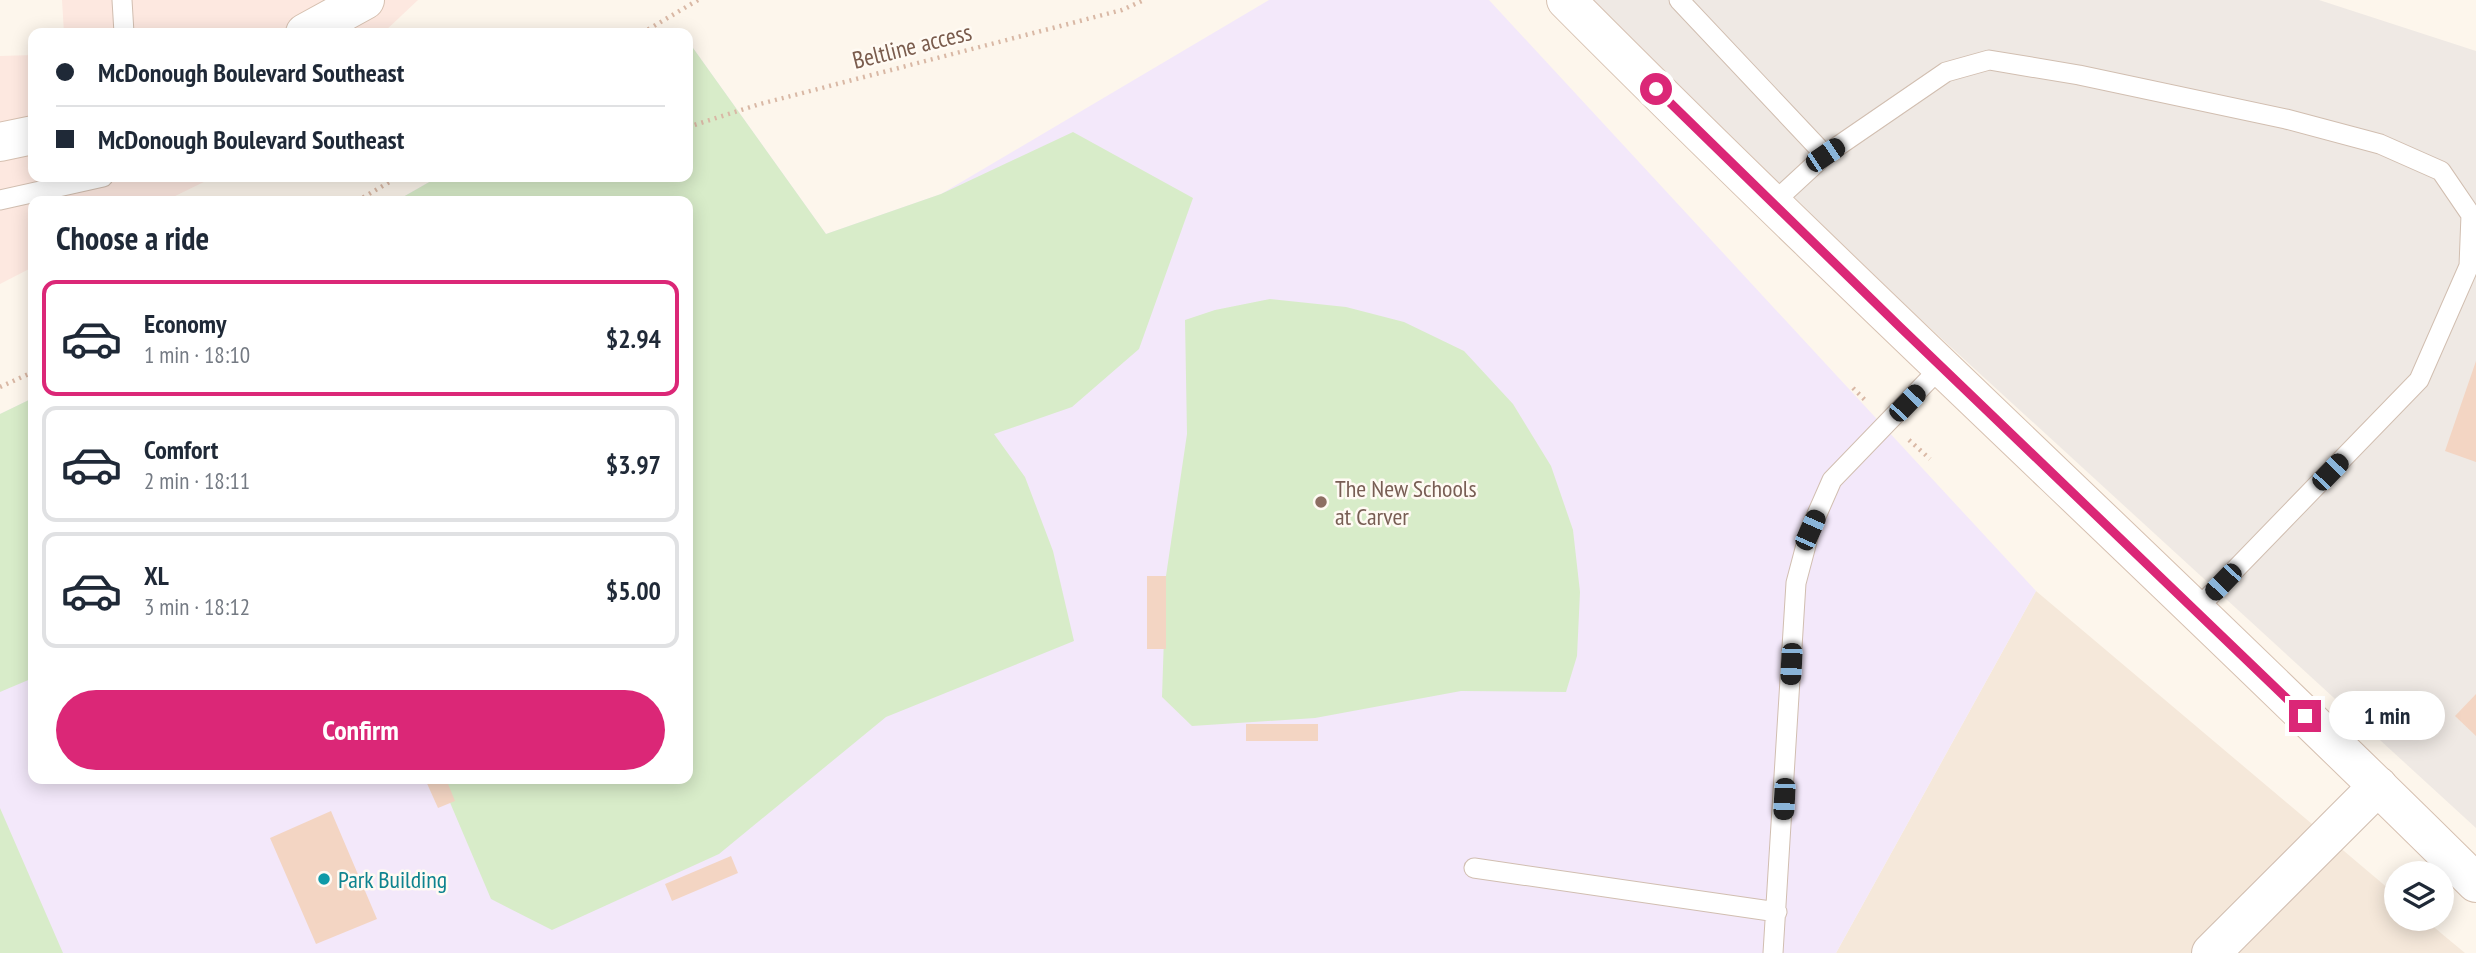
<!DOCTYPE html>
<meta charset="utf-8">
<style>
:root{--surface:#fff;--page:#f2f2f3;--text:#1f2937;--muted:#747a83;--line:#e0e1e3;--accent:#db2777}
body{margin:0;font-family:"PT Sans Narrow",sans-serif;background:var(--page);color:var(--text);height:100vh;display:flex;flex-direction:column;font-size:26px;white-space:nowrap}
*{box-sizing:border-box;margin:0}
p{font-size:23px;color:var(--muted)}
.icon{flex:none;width:38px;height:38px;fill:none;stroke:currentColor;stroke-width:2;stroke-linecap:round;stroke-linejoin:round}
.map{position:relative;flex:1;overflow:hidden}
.drawer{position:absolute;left:28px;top:196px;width:665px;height:588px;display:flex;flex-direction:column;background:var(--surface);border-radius:14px;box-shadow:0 4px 18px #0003}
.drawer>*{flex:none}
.hud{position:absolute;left:28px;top:28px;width:665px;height:154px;border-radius:14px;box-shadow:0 4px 18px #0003;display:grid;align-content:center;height:154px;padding:0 28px;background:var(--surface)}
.controls{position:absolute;left:2384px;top:861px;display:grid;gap:14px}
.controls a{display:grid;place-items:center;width:70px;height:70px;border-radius:50%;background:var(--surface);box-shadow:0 4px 18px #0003;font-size:35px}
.end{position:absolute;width:32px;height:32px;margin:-16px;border:9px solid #db2777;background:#fff;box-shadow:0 0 0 4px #fff}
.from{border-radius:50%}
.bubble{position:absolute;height:49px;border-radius:24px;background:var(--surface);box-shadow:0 4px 18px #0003;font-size:23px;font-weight:800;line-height:49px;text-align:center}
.car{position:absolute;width:21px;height:42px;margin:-21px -10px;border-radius:9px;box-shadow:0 0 5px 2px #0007;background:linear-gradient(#222 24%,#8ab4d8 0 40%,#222 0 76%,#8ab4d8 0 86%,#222 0)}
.hud b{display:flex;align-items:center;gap:24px;height:66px;font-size:26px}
.hud b+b{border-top:2px solid var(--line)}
.hud i{width:18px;height:18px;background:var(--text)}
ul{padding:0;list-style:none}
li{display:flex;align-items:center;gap:21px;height:116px;margin:0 14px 10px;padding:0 14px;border:4px solid var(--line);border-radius:14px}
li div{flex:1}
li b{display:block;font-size:26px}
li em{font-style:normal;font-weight:800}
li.selected{border-color:var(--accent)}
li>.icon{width:63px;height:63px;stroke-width:1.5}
h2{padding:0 28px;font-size:32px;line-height:84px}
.cta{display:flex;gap:14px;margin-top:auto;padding:14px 28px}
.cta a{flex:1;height:80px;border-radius:42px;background:var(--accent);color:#fff;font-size:28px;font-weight:800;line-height:80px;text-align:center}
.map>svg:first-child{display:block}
</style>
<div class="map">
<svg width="2476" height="953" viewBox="0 0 2476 953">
<rect width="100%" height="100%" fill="#fdf6ec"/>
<path fill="#f5e8da" d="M2036,591l360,304v24h28l41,34h-629z"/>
<path fill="#fde8e0" d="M62,0h356l-35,33h-319z
M33,55v122h181l-49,24h-132v66l-33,17v-228z"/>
<path fill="#efe9e4" d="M1572,0h747l157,51v777z"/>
<path fill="#f3e8fa" d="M1269,0h220l547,591 -200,362h-1836v-539l33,-16v381h655v-578h-292l42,-24h250v-136l138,193 115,-40z"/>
<path fill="#d8ecc9" d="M688,41l138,193 115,-40 132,-62 120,66 -54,151 -67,58 -78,27 31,43 28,74 21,90 -188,76 -167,137 -167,76 -61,-31 -51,-120h248v-578h-292l42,-24h250z
M1270,299l76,8 58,15 60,29 49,53 38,62 22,64 7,62 -3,64 -11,36 -105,-1 -146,27 -123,8 -30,-29 4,-121 21,-142 -2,-114 30,-10z
M33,398v280l-33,14v-278z
M0,808l63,145h-63z"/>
<path fill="#f3d5c3" d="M2476,361v101l-31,-11z
M1147,576h19v73h-19z
M2476,694v42l-21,-20z
M1246,724h72v17h-72z
M425,779h21l9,22 -17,7z
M331,811l46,108 -61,25 -46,-106z
M731,856l7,17 -66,28 -7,-17z"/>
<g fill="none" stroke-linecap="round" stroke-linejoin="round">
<defs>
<path id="lane" d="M122,0l2,33
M1679,0l146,155
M0,200l103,-23
M1773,203l52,-48 121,-83 43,-12 90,15 207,44 94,25 61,27 30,44 -2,51 -50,114 -224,231
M1474,868l303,44
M1773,953l23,-370 14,-53 22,-50 109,-113"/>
<path id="street" d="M2211,953l167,-167"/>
<path id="secondary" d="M1566,0c298,300 610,585 910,883
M305,33l60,-33
M0,142l33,-7"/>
</defs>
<use href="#lane" stroke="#d1beb0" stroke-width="21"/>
<use href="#street" stroke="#d1beb0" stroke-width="40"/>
<use href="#secondary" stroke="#d6c0b0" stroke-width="40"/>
<path stroke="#d9b8a5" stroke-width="4.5" stroke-dasharray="2 5" stroke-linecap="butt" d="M642,33l56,-33
M688,127l72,-23 362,-94 22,-10
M357,201l41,-24
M0,387l33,-15
M1853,388l14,14
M1909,440l21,19"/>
<use href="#lane" stroke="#fff" stroke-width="19"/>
<use href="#street" stroke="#fff" stroke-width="38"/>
<use href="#secondary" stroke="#fff" stroke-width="38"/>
</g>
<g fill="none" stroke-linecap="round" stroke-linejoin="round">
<path stroke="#db2777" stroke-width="9" d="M1656,89l244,238 405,389"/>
</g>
<circle fill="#8d6e63" stroke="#fffaf3" stroke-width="2.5" cx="1321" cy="502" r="7"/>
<circle fill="#0f9aa8" stroke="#fffaf3" stroke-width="2.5" cx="324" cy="879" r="7"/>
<g text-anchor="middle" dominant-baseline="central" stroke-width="5" stroke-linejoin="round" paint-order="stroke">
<g font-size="24" fill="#7a5c4d" stroke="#fffaf3">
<text transform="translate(912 46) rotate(-14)">Beltline access</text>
</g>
<g font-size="24" fill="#785e54" stroke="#fffaf3" text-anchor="start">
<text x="1335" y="488">The New Schools<tspan x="1335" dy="28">at Carver</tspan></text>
</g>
<g font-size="24" fill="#0d838f" stroke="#fffaf3" text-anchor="start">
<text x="338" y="879">Park Building</text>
</g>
</g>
</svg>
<div class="controls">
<a><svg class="icon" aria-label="layers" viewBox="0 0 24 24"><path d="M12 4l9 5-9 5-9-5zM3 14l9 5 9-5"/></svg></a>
</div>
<i class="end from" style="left:1656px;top:89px"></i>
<i class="end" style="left:2305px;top:716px"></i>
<div class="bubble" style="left:2329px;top:691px;width:116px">1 min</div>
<i class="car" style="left:1825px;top:155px;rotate:56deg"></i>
<i class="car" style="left:1907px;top:403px;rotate:44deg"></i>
<i class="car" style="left:2330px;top:472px;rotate:44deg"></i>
<i class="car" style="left:1810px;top:530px;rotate:24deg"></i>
<i class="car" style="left:2223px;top:582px;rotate:224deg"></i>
<i class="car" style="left:1791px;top:664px;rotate:183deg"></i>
<i class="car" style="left:1784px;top:799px;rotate:183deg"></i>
<div class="hud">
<b><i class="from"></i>McDonough Boulevard Southeast</b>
<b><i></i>McDonough Boulevard Southeast</b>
</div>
<section class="drawer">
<h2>Choose a ride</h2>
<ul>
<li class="selected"><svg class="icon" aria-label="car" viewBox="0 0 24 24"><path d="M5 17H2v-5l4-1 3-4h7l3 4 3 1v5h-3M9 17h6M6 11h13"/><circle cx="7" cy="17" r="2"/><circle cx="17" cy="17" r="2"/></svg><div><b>Economy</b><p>1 min · 18:10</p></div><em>$2.94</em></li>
<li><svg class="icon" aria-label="car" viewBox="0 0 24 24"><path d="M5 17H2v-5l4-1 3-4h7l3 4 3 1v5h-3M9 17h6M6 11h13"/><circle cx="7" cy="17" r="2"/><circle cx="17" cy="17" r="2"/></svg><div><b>Comfort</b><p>2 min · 18:11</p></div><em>$3.97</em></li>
<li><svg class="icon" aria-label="car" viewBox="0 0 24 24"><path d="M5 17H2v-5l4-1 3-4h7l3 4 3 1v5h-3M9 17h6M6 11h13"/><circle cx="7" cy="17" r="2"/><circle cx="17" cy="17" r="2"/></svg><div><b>XL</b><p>3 min · 18:12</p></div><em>$5.00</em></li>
</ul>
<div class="cta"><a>Confirm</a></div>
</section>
</div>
